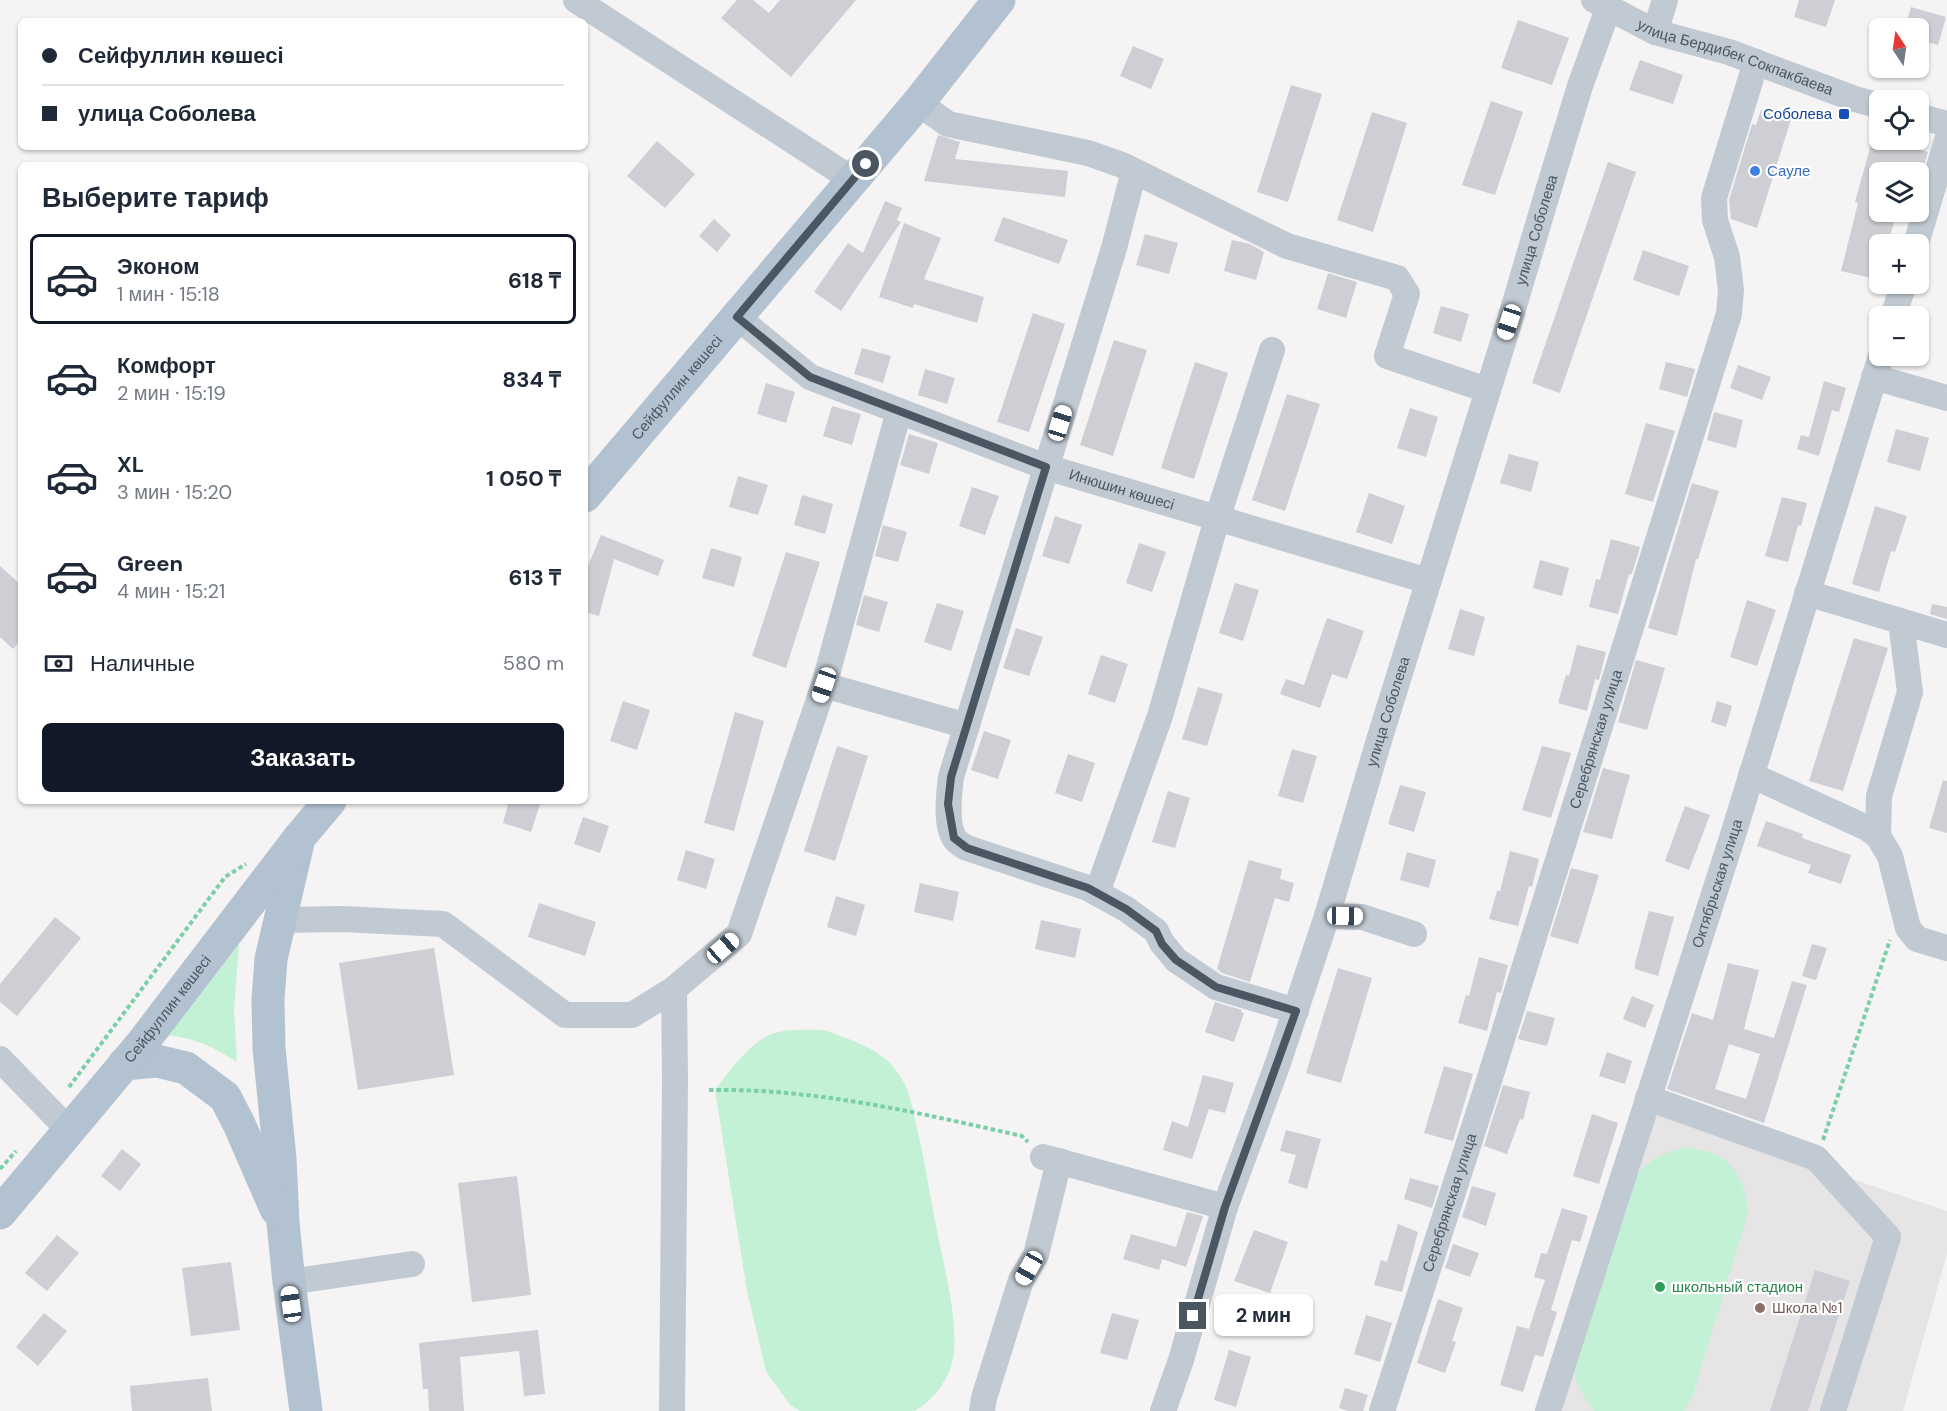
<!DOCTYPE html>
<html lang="ru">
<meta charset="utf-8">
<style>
:root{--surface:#fff;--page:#f6f6f7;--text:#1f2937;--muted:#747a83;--line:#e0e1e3;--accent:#111827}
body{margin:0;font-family:"DM Sans",sans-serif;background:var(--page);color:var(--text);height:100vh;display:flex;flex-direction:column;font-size:22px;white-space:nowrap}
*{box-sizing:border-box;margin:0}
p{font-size:20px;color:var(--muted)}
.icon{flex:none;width:33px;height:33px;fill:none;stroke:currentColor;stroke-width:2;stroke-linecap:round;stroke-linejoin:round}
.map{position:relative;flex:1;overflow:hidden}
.details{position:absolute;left:18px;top:162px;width:570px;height:642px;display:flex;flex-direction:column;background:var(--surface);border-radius:9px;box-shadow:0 2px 4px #0004}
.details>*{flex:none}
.hud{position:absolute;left:18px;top:18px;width:570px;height:132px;border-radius:9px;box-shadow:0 2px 4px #0004;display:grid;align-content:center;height:132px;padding:0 24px;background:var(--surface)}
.needle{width:39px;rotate:347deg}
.fabs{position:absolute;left:1869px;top:18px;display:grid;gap:12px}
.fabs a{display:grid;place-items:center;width:60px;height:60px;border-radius:9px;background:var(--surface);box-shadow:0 2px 4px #0004;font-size:30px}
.end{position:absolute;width:27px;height:27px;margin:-14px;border:8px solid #4a5661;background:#fff;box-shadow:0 0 0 3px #fff}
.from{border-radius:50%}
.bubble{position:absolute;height:42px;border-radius:9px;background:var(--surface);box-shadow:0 2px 4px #0004;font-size:20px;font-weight:700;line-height:42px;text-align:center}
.car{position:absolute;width:18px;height:36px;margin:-18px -9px;border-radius:8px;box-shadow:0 0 4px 2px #0007;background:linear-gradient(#fff 24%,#345 0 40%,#fff 0 76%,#345 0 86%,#fff 0)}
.hud b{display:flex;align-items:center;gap:21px;height:57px;font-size:22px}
.hud b+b{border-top:2px solid var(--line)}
.hud i{width:15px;height:15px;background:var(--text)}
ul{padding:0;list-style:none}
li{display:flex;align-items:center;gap:18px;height:90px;margin:0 12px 9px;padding:0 12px;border:3px solid transparent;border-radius:9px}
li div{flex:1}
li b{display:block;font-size:22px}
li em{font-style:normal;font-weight:700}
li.active{border-color:var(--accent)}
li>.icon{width:54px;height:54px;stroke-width:1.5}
h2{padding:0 24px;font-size:27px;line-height:72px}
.pay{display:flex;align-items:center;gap:15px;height:66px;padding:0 24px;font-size:22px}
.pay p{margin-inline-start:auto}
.button{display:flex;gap:12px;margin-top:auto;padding:12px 24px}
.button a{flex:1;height:69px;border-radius:9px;background:var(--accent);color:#fff;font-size:24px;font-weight:700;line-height:69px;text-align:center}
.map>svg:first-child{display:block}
</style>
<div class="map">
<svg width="1947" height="1411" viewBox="0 0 1947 1411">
<rect width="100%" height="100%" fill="#f5f3f3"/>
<path fill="#e6e4e5" d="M1652,1108l162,58 133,45v43l-44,157h-347z"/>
<path fill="#c3f1d5" d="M239,944l-5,66 3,52c-23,-15 -42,-24 -69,-27z
M824,1030c27,10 60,19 76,46 10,15 13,34 17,52 8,34 13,68 20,103 7,37 20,83 17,121 -2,24 -19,47 -39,59h-115l-10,-6 -24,-34 -19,-80 -32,-201c12,-17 34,-45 52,-54 16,-8 39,-6 57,-6z
M1684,1147c43,4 60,23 64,66l-56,185 -8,13h-90c-12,-16 -19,-29 -22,-49l55,-173c18,-26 27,-33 57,-42z"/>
<path fill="#cdcfd5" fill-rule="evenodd" d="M737,0h16l16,13 11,-13h76l-65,77 -70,-59z
M1799,0h36l-9,27 -32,-10z
M1911,7l35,10 -8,28 -20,-5v-12h-13z
M1518,20l51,18 -17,47 -51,-17z
M1133,46l31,13 -13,30 -31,-13z
M1640,60l43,15 -10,29 -44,-14z
M1291,85l31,9 -34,108 -31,-10z
M1491,101l32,11 -28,83 -33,-10z
M1761,110l30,9 -34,109 -26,-9 -2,-19 23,-76 4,1z
M1372,112l35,11 -34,109 -36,-12z
M938,135l22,7 -5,17 113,12 -3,26 -141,-16z
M1873,137l55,15 -6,20h-42v47l14,3 -6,22h-8v36l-39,-9 17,-68 -3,-1z
M657,141l38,33 -30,34 -38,-32z
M1608,162l28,10 -76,221 -28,-10z
M885,201l17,7 -5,12 4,2 -60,89 -27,-19 34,-49 15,10z
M1003,217l65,23 -9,24 -65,-23z
M714,219l17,16 -14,17 -18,-16z
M904,223l37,15 -17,41 60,18 -7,26 -63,-19 -1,4 -34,-11z
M1145,234l33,9 -9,31 -33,-9z
M1232,240l18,4 14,8 -8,28 -32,-9z
M1643,250l46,16 -10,30 -46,-16z
M1328,273l29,9 -11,36 -29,-9z
M1441,306l28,8 -8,28 -28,-9z
M1033,313l32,11 -36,108 -32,-10z
M1114,340l33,10 -34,106 -33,-11z
M862,348l29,8 -8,27 -29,-9z
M1195,362l33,11 -34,106 -33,-11z
M1666,362l29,7 -8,28 -28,-8z
M1738,365l33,12 -9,23 -32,-12z
M925,369l30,9 -8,26 -29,-9z
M1824,381l22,7 -7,24 -7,-2 -13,46 -22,-7 4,-14 8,2z
M766,383l29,9 -9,31 -29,-9z
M1287,394l33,10 -35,107 -33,-11z
M832,406l29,8 -9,31 -29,-9z
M1410,408l28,9 -12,40 -29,-9z
M1714,412l29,8 -7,28 -29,-8z
M1646,423l29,8 -22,71 -28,-8z
M1896,429l33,9 -9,33 -33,-9z
M909,434l29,9 -9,31 -29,-9z
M1509,454l30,8 -8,30 -31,-9z
M738,476l30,9 -10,30 -29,-8z
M1692,483l27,8 -21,68h-2l-19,77 -29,-8z
M972,487l27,9 -14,39 -26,-9z
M1369,493l36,13 -13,38 -36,-12z
M802,495l31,9 -8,30 -31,-9z
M1782,497l25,6 -6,23 -3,-1 -10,37 -23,-6z
M1875,506l32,10 -12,36 -4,-1 -12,41 -27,-8z
M1055,516l27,9 -13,39 -27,-8z
M883,525l24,7 -9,30 -23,-6z
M601,535l63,25 -6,16 -44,-17 -15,57 -14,-4v-39z
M1611,539l29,8 -8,27h-3l-11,40 -29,-7 7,-28 4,1z
M1139,543l27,9 -14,40 -26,-9z
M711,548l31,9 -8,30 -32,-9z
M786,552l34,10 -34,106 -34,-12z
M1540,560l29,8 -7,28 -29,-8z
M0,566l21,19v55l-8,9 -13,-12z
M1235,583l24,7 -16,51 -24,-8z
M864,595l24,7 -9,30 -23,-7z
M1747,600l29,10 -19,56 -27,-9z
M937,603l27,8 -13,40 -27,-9z
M1932,604l15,3v12l-17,-5z
M1460,609l25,8 -11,39 -26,-7z
M1327,618l37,13 -17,48 -15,-5 -12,34 -40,-14 6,-15 18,6z
M1016,628l27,9 -14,39 -26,-8z
M1854,638l34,10 -45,143 -34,-10z
M1577,645l29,7 -7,28 -4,-1 -8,32 -29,-8 8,-28 3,1z
M1101,655l27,9 -13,39 -27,-9z
M1636,660l29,8 -18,62 -29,-8z
M1198,687l25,7 -16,52 -25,-7z
M623,701l27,9 -13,40 -27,-9z
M1717,701l15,5 -6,21 -15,-5z
M735,712l29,9 -30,110 -30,-8z
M984,731l27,9 -13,39 -27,-9z
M837,746l31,10 -33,105 -31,-10z
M1542,746l29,7 -20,65 -29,-8z
M1292,749l25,7 -14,47 -25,-7z
M1068,754l27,9 -13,39 -27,-9z
M1603,768l27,7 -18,64 -29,-7z
M1943,780l4,1v52l-18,-5z
M1400,785l26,7 -12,40 -26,-8z
M1168,791l22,7 -15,50 -23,-6z
M509,801h32l-10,31 -28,-9z
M1685,806l25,9 -21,55 -24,-9z
M583,817l26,9 -9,27 -26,-9z
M1766,821l37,13 -1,4 49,17 -10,29 -33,-11 3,-8 -54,-19z
M686,850l29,9 -9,30 -29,-9z
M1510,851l29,8 -7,28 -3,-1 -11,40 -29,-7 8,-28h3z
M1407,852l29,8 -7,28 -29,-8z
M1249,860l33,9 -2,10 14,4 -5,19 -14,-4 -25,84 -28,-9 -5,-4z
M1571,868l28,7 -21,69 -28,-8z
M920,883l39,9 -6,29 -39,-9z
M836,896l29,9 -9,31 -29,-9z
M539,903l57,19 -11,34 -57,-19z
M1649,911l25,6 -16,59 -23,-7v-6z
M55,917l26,21 -64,78 -17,-14v-18z
M1041,920l40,9 -6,29 -40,-9z
M1812,944l15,4 -11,32 -14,-4z
M434,948l20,127 -96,15 -19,-127z
M1479,957l29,8 -7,28 -4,-1 -10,39 -29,-8 8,-28 3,1z
M1728,963l31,7 -15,59 30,9 18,-57 15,4 -43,138 -97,-34 25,-76 21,7zM1729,1044l31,10 -14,45 -31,-10z
M1338,968l34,10 -31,105 -35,-10z
M1632,996l22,9 -9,23 -22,-9z
M1215,1002l27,8 -1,2 3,1 -10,29 -29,-10z
M1527,1011l28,7 -8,28 -29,-7z
M1607,1052l25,9 -7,23 -26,-8z
M1444,1066l29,8 -20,67 -29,-8z
M1203,1075l31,8 -9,30 -16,-4 -17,50 -29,-9 9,-29 16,6z
M1503,1085l27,7 -7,28 -3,-1 -13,35 -23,-8z
M1592,1114l26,9 -19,61 -26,-8z
M1286,1130l35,9 -14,50 -19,-6 8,-28 -16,-4z
M122,1149l19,15 -21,27 -19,-15z
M517,1176l14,119 -59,7 -14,-119z
M1410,1178l29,8 -7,22 -28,-9z
M1472,1186l24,7 -10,33 -24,-9z
M1562,1208l26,8 -8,26 -8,-2 -21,70 6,2 -14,45 -8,-2 -12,37 -23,-7 17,-59 12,3 16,-49 -11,-3 7,-24 6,1z
M1187,1212l16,4 -17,51 -24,-8 -3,11 -36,-11 8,-25 45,13z
M1398,1224l20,8 -16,60 -28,-7 7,-25 6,2z
M1254,1230l34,12 -18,51 -36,-12z
M57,1235l22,18 -32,38 -22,-18z
M1453,1244l26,9 -9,24 -25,-9z
M231,1262l9,68 -49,6 -9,-68z
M1815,1270l35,11 -42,130h-38z
M1438,1299l25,9 -11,33 4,1 -11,31 -28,-10z
M44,1313l23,18 -29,35 -22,-19z
M1112,1313l27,7 -12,40 -27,-7z
M1366,1315l26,8 -12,39 -26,-8z
M538,1330l7,64 -21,2 -5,-45 -59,6 4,54h-35l-1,-22h-5l-4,-46z
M1229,1350l22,7 -15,50 -22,-7z
M208,1378l4,33h-80l-2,-25z
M1345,1388l23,7 -5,16h-15l-9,-3z"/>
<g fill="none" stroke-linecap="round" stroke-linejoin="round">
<path stroke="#7ad0a6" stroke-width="4" stroke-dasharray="4.5 3" stroke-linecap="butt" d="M69,1087l156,-210 21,-13
M709,1090c106,-2 210,23 313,46l6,6
M1823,1140l67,-200
M0,1169l16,-18"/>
<g stroke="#c1cad2" stroke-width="26">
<path d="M576,0l277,180"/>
<path id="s1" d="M1594,0l61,32 74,20 126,47 25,7"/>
<path d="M1655,32l10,-32"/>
<path d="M918,103l30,21 140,29 34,12 165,81 110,32 10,16 -20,62 100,34"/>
<path d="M1918,116l29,8"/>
<path d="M1134,171l-20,77 -163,529c-2,16 -6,48 4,62 3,4 8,7 12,9l121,40 38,21 30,22 6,12 14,17 40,27 80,24"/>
<path d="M1916,244l31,-104"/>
<path d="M1893,316l11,-32"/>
<path id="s2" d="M737,317l73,60 236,90 382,114"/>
<path d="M1874,377l73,21"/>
<path d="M1807,593l140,42"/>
<path d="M824,685l143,41"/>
<path d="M1751,775l116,53 11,8 12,20 18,72 9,11 30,9"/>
<path d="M1878,836l1,-40 31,-104 -9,-70"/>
<path d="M1097,893l63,-177 57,-197 55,-169"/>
<path d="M1327,916l35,1 52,17"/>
<path d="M279,920l64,-1 100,5 122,91h67l42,-26 65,-55 85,-249 75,-274"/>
<path d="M0,1059l69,71"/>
<path d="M1648,1098l168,60 72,79 -55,174"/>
<path d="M1043,1157l182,50"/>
<path d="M289,1282l123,-18"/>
<path d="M672,1410l3,-329 -1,-92"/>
<path d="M982,1411l2,-13 37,-118 15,-25 23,-94"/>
<path id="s3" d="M1163,1411l18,-51 44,-153 53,-144 49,-147 53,-179 129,-414 36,-122 35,-115 28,-77"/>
<path id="s4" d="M1382,1411l105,-324 242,-773 2,-24 -4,-33 -12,-37 -1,-22 42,-136"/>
<path id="s5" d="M1548,1411l184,-573 149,-482"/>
</g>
<g stroke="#b3c2d1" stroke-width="33">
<path id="s6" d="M585,496l333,-393 81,-103"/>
<path d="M299,838l-28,121 -3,40 1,49 11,111 3,64 6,59 17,129"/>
<path d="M124,1064l33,-3 29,7 39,29 14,27 37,85"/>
<path id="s7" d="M0,1213l143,-171 156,-204 31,-37"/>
</g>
</g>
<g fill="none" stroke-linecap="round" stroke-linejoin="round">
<path stroke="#4a5661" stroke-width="8" d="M866,164l-129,153 73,60 236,90 -95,310 -3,27 6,34 13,10 121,40 38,21 30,22 6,13 14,16 40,27 80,24 -71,196 -32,109"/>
</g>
<rect fill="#1a4fb4" stroke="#fff" stroke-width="2" x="1838" y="108" width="12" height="12" rx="3"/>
<circle fill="#3f7fe0" stroke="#fff" stroke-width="2" cx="1755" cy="171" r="6"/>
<circle fill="#2e9e5b" stroke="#fff" stroke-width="2" cx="1660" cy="1287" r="6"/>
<circle fill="#8d6e63" stroke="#fff" stroke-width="2" cx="1760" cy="1308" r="6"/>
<g text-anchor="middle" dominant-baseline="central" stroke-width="4.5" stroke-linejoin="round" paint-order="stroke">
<g font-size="15" fill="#4a5661" stroke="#fff">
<text stroke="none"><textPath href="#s1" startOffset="153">улица Бердибек Сокпакбаева</textPath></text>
<text stroke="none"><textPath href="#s3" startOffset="1239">улица Соболева</textPath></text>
<text stroke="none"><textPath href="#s6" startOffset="142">Сейфуллин көшесі</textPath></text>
<text stroke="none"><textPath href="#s2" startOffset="426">Инюшин көшесі</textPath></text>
<text stroke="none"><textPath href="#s3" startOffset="735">улица Соболева</textPath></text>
<text stroke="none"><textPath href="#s4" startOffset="705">Серебрянская улица</textPath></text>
<text stroke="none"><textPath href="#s5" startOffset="554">Октябрьская улица</textPath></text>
<text stroke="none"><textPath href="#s7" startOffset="264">Сейфуллин көшесі</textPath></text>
<text stroke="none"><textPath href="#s4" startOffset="219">Серебрянская улица</textPath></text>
</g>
<g font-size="15" fill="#164399" stroke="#fff" text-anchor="end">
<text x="1832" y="114">Соболева</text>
</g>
<g font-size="15" fill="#366cbe" stroke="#fff" text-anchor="start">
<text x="1767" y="171">Сауле</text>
</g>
<g font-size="15" fill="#27864d" stroke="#fff" text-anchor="start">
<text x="1672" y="1287">школьный стадион</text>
</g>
<g font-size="15" fill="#785e54" stroke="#fff" text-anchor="start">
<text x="1772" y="1308">Школа №1</text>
</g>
</g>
</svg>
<div class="fabs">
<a><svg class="needle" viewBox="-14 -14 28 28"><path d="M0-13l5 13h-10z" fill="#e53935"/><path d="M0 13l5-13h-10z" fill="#747a83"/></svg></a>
<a><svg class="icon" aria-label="locate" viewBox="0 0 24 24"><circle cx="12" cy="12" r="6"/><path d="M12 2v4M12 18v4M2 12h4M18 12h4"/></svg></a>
<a><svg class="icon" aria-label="layers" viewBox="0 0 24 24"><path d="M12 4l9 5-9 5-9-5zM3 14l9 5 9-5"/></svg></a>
<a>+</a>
<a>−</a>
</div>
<i class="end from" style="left:866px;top:164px"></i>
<i class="end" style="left:1193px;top:1316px"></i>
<div class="bubble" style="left:1214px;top:1294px;width:99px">2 мин</div>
<i class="car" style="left:1509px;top:322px;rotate:198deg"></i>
<i class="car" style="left:1060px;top:423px;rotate:17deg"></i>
<i class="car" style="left:824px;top:685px;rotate:199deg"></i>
<i class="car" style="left:1345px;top:916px;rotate:91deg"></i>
<i class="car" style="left:723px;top:948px;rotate:49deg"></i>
<i class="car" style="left:1029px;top:1268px;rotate:209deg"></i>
<i class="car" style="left:291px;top:1304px;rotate:352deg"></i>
<div class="hud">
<b><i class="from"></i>Сейфуллин көшесі</b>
<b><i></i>улица Соболева</b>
</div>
<section class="details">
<h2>Выберите тариф</h2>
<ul>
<li class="active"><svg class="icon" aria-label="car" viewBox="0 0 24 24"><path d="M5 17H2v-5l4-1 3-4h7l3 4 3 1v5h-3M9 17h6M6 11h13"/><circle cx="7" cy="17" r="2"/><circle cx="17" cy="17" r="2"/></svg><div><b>Эконом</b><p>1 мин · 15:18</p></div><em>618 ₸</em></li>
<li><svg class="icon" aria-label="car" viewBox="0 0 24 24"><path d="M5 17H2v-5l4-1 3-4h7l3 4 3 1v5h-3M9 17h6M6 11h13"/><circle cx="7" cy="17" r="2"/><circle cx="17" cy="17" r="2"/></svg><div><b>Комфорт</b><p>2 мин · 15:19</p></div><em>834 ₸</em></li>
<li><svg class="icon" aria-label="car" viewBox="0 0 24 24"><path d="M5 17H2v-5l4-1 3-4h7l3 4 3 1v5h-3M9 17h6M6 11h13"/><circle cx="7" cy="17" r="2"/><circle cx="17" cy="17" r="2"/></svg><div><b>XL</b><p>3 мин · 15:20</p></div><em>1 050 ₸</em></li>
<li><svg class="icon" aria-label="car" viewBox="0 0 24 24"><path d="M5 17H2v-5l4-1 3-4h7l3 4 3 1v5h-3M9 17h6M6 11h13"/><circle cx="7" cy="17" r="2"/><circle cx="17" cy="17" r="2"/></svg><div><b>Green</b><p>4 мин · 15:21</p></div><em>613 ₸</em></li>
</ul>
<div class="pay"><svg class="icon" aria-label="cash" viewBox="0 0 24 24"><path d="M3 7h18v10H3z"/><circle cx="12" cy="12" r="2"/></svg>Наличные<p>580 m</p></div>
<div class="button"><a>Заказать</a></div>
</section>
</div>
